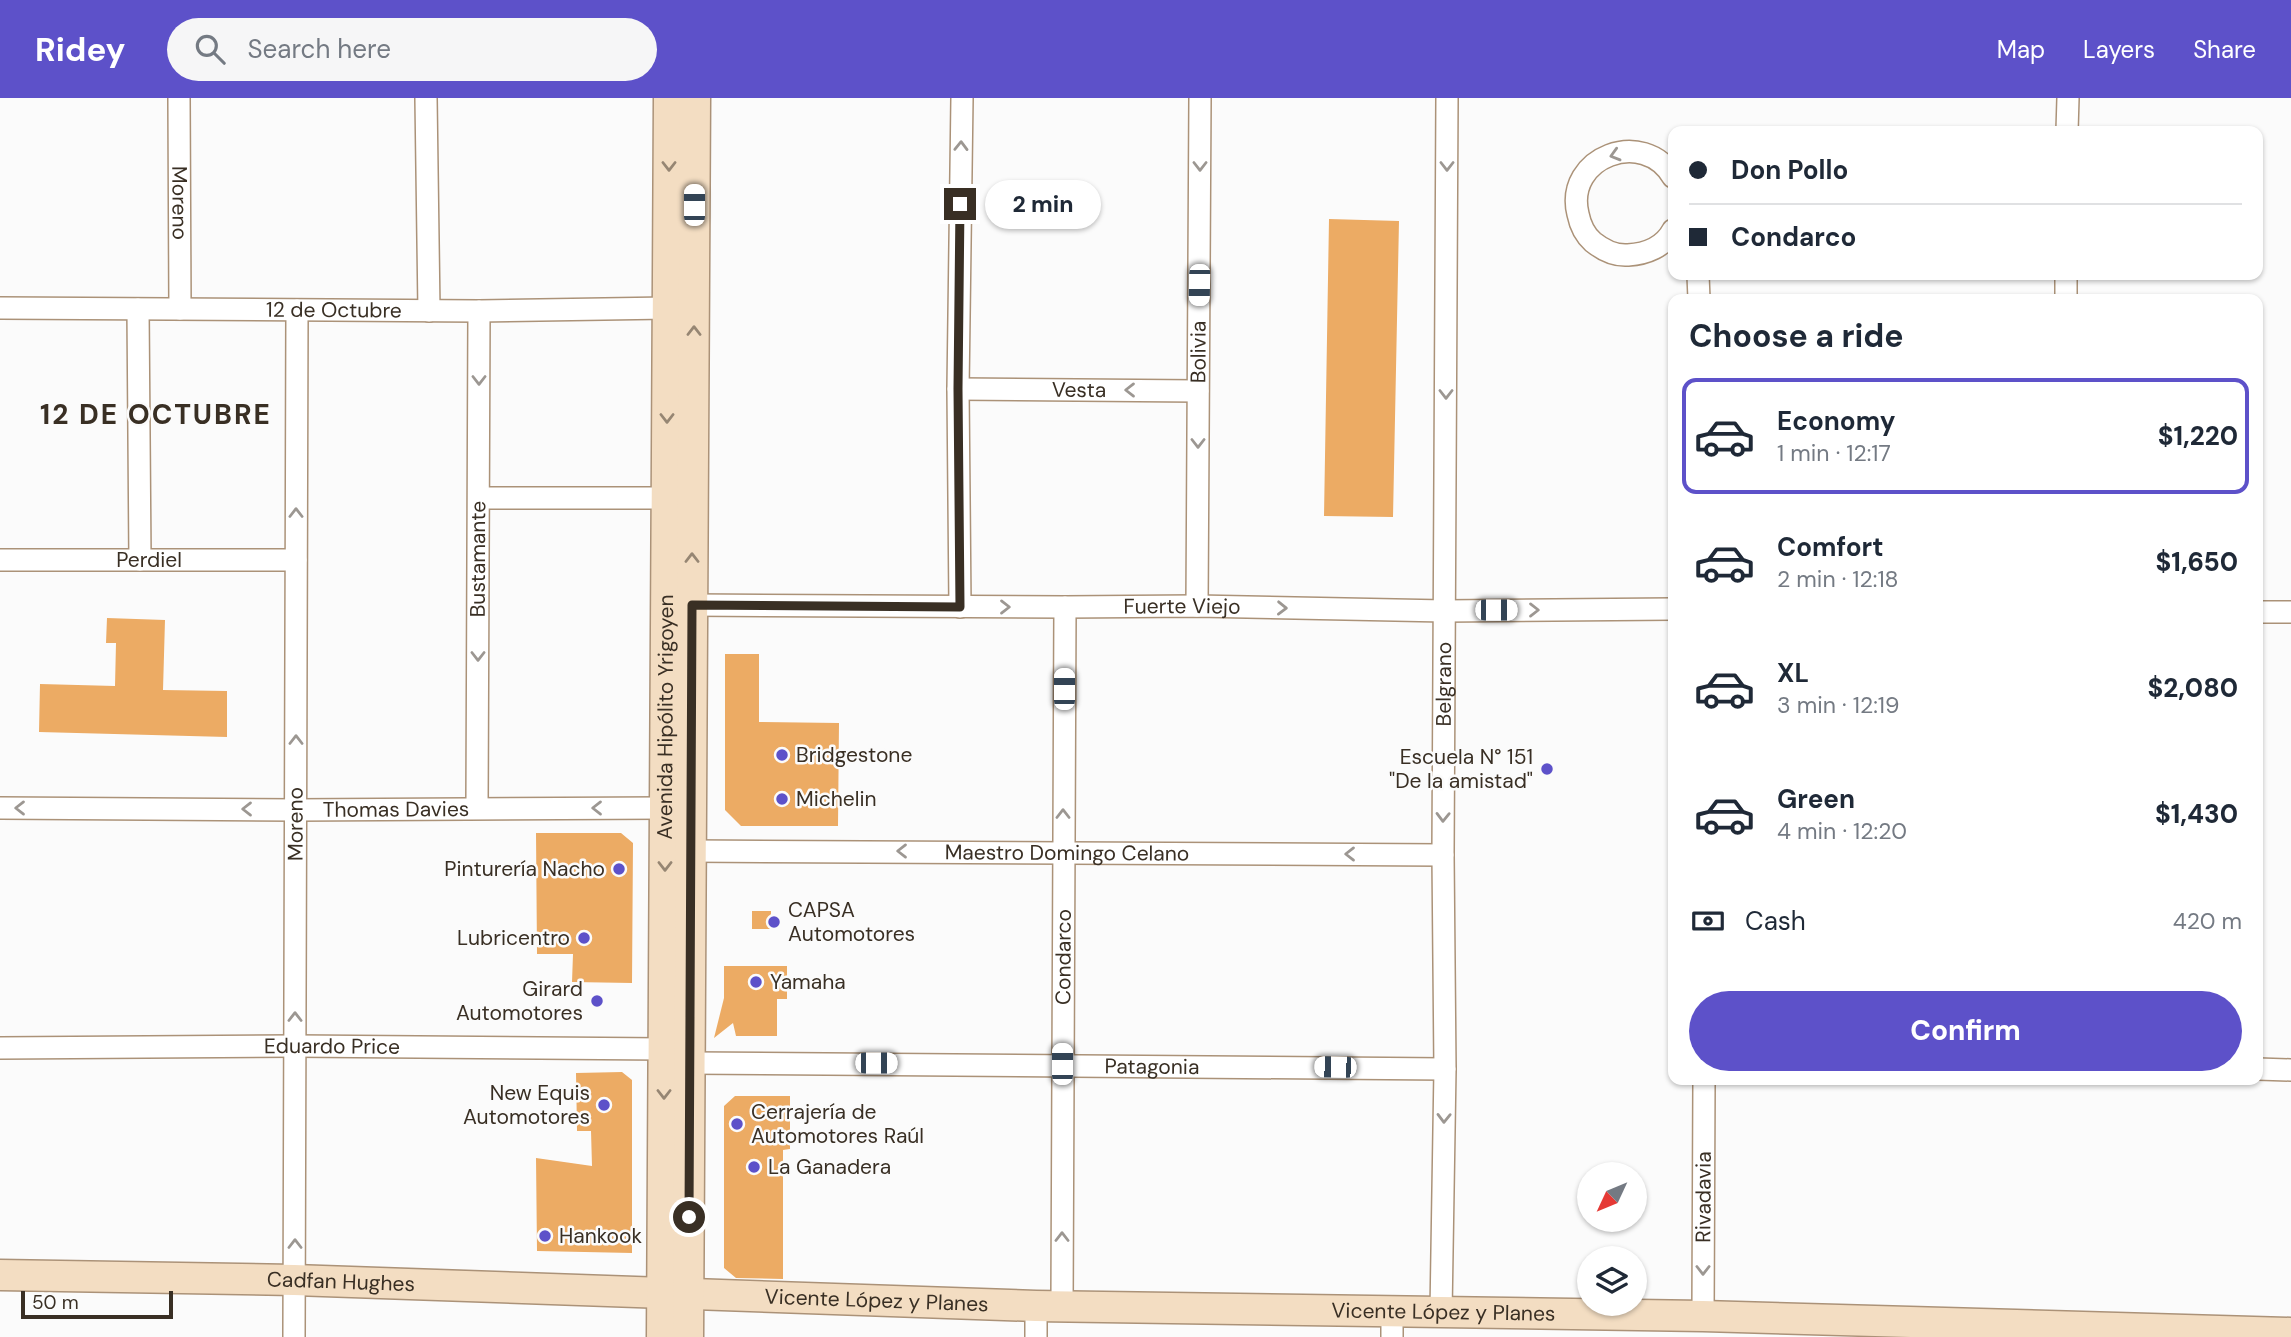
<!DOCTYPE html>
<meta charset="utf-8">
<style>
:root{--surface:#fff;--page:#f6f6f7;--text:#1f2937;--muted:#747a83;--line:#e0e1e3;--accent:#5d51c9}
body{margin:0;font-family:"DM Sans",sans-serif;background:var(--page);color:var(--text);height:100vh;display:flex;flex-direction:column;font-size:26px;white-space:nowrap}
*{box-sizing:border-box;margin:0}
p{font-size:23px;color:var(--muted)}
.icon{flex:none;width:38px;height:38px;fill:none;stroke:currentColor;stroke-width:2;stroke-linecap:round;stroke-linejoin:round}
.map{position:relative;flex:1;overflow:hidden}
.side{position:absolute;left:1668px;top:196px;width:595px;height:791px;display:flex;flex-direction:column;background:var(--surface);border-radius:14px;box-shadow:0 2px 5px #0004}
.side>*{flex:none}
.guide{position:absolute;left:1668px;top:28px;width:595px;height:154px;border-radius:14px;box-shadow:0 2px 5px #0004;display:grid;align-content:center;height:154px;padding:0 21px;background:var(--surface)}
.needle{width:46px;rotate:226deg}
.controls{position:absolute;left:1577px;top:1064px;display:grid;gap:14px}
.controls a{display:grid;place-items:center;width:70px;height:70px;border-radius:50%;background:var(--surface);box-shadow:0 2px 5px #0004;font-size:35px}
.scale{position:absolute;left:21px;bottom:18px;width:152px;box-sizing:border-box;padding-left:7px;border:4px solid #392f24;border-top:0;font-size:19px;line-height:24px;white-space:nowrap;color:#392f24;-webkit-text-stroke:5px #fbfbfb;paint-order:stroke}
.end{position:absolute;width:32px;height:32px;margin:-16px;border:9px solid #392f24;background:#fff;box-shadow:0 0 0 4px #fff}
.from{border-radius:50%}
.bubble{position:absolute;height:49px;border-radius:24px;background:var(--surface);box-shadow:0 2px 5px #0004;font-size:23px;font-weight:800;line-height:49px;text-align:center}
.car{position:absolute;width:21px;height:42px;margin:-21px -10px;border-radius:9px;box-shadow:0 0 5px 2px #0007;background:linear-gradient(#fff 24%,#345 0 40%,#fff 0 76%,#345 0 86%,#fff 0)}
.guide b{display:flex;align-items:center;gap:24px;height:66px;font-size:26px}
.guide b+b{border-top:2px solid var(--line)}
.guide i{width:18px;height:18px;background:var(--text)}
ul{padding:0;list-style:none}
li{display:flex;align-items:center;gap:21px;height:116px;margin:0 14px 10px;padding:0 7px;border:4px solid transparent;border-radius:14px}
li div{flex:1}
li b{display:block;font-size:26px}
li em{font-style:normal;font-weight:800}
li.on{border-color:var(--accent)}
li>.icon{width:63px;height:63px;stroke-width:1.5}
h2{padding:0 21px;font-size:32px;line-height:84px}
.pay{display:flex;align-items:center;gap:18px;height:77px;padding:0 21px;font-size:26px}
.pay p{margin-inline-start:auto}
.cta{display:flex;gap:14px;margin-top:auto;padding:14px 21px}
.cta a{flex:1;height:80px;border-radius:42px;background:var(--accent);color:#fff;font-size:28px;font-weight:800;line-height:80px;text-align:center}
header{display:flex;align-items:center;gap:42px;box-sizing:border-box;height:98px;padding:0 35px;background:var(--accent);color:#fff}
header strong{font-size:33px}
nav{display:flex;gap:38px;margin-inline-start:auto;font-size:24px}
.search{width:490px;height:63px;background:var(--page);display:flex;align-items:center;gap:18px;box-sizing:border-box;padding:0 24px;border-radius:38px;color:var(--muted);font-size:26px}
.map>svg:first-child{display:block}
</style>
<header>
<strong>Ridey</strong>
<div class="search"><svg class="icon" aria-label="search" viewBox="0 0 24 24"><circle cx="10" cy="10" r="6"/><path d="M15 15l6 6"/></svg>Search here</div>
<nav><a>Map</a><a>Layers</a><a>Share</a></nav>
</header>
<div class="map">
<svg width="2291" height="1239" viewBox="0 0 2291 1239">
<rect width="100%" height="100%" fill="#fbfbfb"/>
<path fill="#ecab64" d="M1329,121l70,2 -6,296 -69,-1z
M107,520l58,2 -2,70 64,1v46l-188,-5 1,-48 75,2 1,-43h-10z
M725,556h34v68l80,1 -1,103h-97l-16,-16z
M536,735h85l12,10 -1,140 -60,-1 1,-28h-36z
M752,813h19v18h-19z
M724,868h63v33h-10v37h-41l-3,-13 -19,15 10,-40z
M622,974l10,8v173l-95,-2 -1,-93 56,8 -1,-35h-14l-1,-58z
M735,998h55v53l-7,1v129l-47,-1 -12,-10v-162z"/>
<g fill="none" stroke-linecap="round" stroke-linejoin="round">
<defs>
<g id="street">
<path id="s1" d="M179,0l1,211"/>
<path d="M426,0l3,213"/>
<path d="M2067,33l1,-33"/>
<path d="M1673,79c-29,-50 -109,-20 -95,37 2,10 7,21 15,28 10,8 22,14 35,13 18,-1 36,-8 45,-25"/>
<path d="M1698,177l1,24"/>
<path d="M2066,201v-24"/>
<path id="s2" d="M0,210l479,3 189,-3"/>
<path d="M138,211l2,251"/>
<path id="s3" d="M958,291l240,2"/>
<path d="M479,400h188"/>
<path id="s4" d="M0,462h296"/>
<path id="s5" d="M692,507l373,2 132,-1 248,5 228,-2"/>
<path id="s6" d="M1197,508l3,-508"/>
<path d="M960,509l-2,-218 4,-291"/>
<path d="M2258,514h33"/>
<path id="s7" d="M477,709l2,-496"/>
<path id="s8" d="M0,710l296,2 369,-2"/>
<path id="s9" d="M691,753l752,4"/>
<path id="s10" d="M0,950l295,-2 369,3"/>
<path id="s11" d="M690,965l755,6"/>
<path d="M2258,971l33,1"/>
<path id="s12" d="M1062,1207l3,-698"/>
<path d="M1036,1208v31"/>
<path id="s13" d="M1441,1214l4,-243 -2,-214 4,-757"/>
<path id="s14" d="M1703,1218l1,-236"/>
<path id="s15" d="M294,1239l3,-1027"/>
<path d="M1392,1239v-24"/>
</g>
<g id="secondary">
<path id="s16" d="M0,1177l294,5 742,26 667,10 588,17"/>
<path id="s17" d="M662,1239l7,-1239"/>
<path d="M688,1239l7,-1239"/>
</g>
</defs>
<use href="#street" stroke="#ab9278" stroke-width="24"/>
<use href="#secondary" stroke="#ab9278" stroke-width="33"/>
<use href="#street" stroke="#fff" stroke-width="21"/>
<use href="#secondary" stroke="#f3ddc2" stroke-width="30"/>
</g>
<defs><path id="oneway-chevron" d="M-2-3.5L2.5 0L-2 3.5" fill="none" stroke-width="1.6" stroke-linecap="round" stroke-linejoin="round" transform="scale(1.75)"/></defs>
<g stroke="#9c9792">
<use href="#oneway-chevron" transform="translate(961 48) rotate(-89)"/>
<use href="#oneway-chevron" transform="translate(1615 57) rotate(164)"/>
<use href="#oneway-chevron" transform="translate(1200 68) rotate(90)"/>
<use href="#oneway-chevron" transform="translate(1447 68) rotate(90)"/>
<use href="#oneway-chevron" transform="translate(479 282) rotate(90)"/>
<use href="#oneway-chevron" transform="translate(1130 292) rotate(-180)"/>
<use href="#oneway-chevron" transform="translate(1446 296) rotate(90)"/>
<use href="#oneway-chevron" transform="translate(1198 345) rotate(90)"/>
<use href="#oneway-chevron" transform="translate(296 415) rotate(-90)"/>
<use href="#oneway-chevron" transform="translate(1005 509)"/>
<use href="#oneway-chevron" transform="translate(1282 510) rotate(1)"/>
<use href="#oneway-chevron" transform="translate(1534 512)"/>
<use href="#oneway-chevron" transform="translate(478 558) rotate(90)"/>
<use href="#oneway-chevron" transform="translate(296 642) rotate(-90)"/>
<use href="#oneway-chevron" transform="translate(20 710) rotate(-180)"/>
<use href="#oneway-chevron" transform="translate(597 710) rotate(-180)"/>
<use href="#oneway-chevron" transform="translate(247 711) rotate(-180)"/>
<use href="#oneway-chevron" transform="translate(1063 716) rotate(-90)"/>
<use href="#oneway-chevron" transform="translate(1443 719) rotate(91)"/>
<use href="#oneway-chevron" transform="translate(902 753) rotate(-180)"/>
<use href="#oneway-chevron" transform="translate(1350 756) rotate(-180)"/>
<use href="#oneway-chevron" transform="translate(295 919) rotate(-90)"/>
<use href="#oneway-chevron" transform="translate(1444 1020) rotate(91)"/>
<use href="#oneway-chevron" transform="translate(1062 1139) rotate(-90)"/>
<use href="#oneway-chevron" transform="translate(295 1146) rotate(-90)"/>
<use href="#oneway-chevron" transform="translate(1703 1172) rotate(90)"/>
</g>
<g stroke="#968673">
<use href="#oneway-chevron" transform="translate(669 68) rotate(90)"/>
<use href="#oneway-chevron" transform="translate(694 233) rotate(-90)"/>
<use href="#oneway-chevron" transform="translate(667 320) rotate(90)"/>
<use href="#oneway-chevron" transform="translate(692 460) rotate(-90)"/>
<use href="#oneway-chevron" transform="translate(665 768) rotate(90)"/>
<use href="#oneway-chevron" transform="translate(664 996) rotate(90)"/>
</g>
<g fill="none" stroke-linecap="round" stroke-linejoin="round">
<path stroke="#392f24" stroke-width="9" d="M689,1119l3,-612 268,2 -2,-218 2,-185"/>
</g>
<g fill="#5d51c9" stroke="#fbfbfb" stroke-width="2.5">
<circle cx="782" cy="657" r="7"/>
<circle cx="1547" cy="671" r="7"/>
<circle cx="782" cy="701" r="7"/>
<circle cx="619" cy="771" r="7"/>
<circle cx="774" cy="824" r="7"/>
<circle cx="584" cy="840" r="7"/>
<circle cx="756" cy="884" r="7"/>
<circle cx="597" cy="903" r="7"/>
<circle cx="604" cy="1007" r="7"/>
<circle cx="737" cy="1026" r="7"/>
<circle cx="754" cy="1069" r="7"/>
<circle cx="545" cy="1138" r="7"/>
</g>
<g text-anchor="middle" dominant-baseline="central" stroke-width="5" stroke-linejoin="round" paint-order="stroke">
<g font-size="21" fill="#392f24" stroke="#fbfbfb">
<text stroke="none"><textPath href="#s1" startOffset="105">Moreno</textPath></text>
<text stroke="none"><textPath href="#s2" startOffset="334">12 de Octubre</textPath></text>
<text stroke="none"><textPath href="#s6" startOffset="254">Bolivia</textPath></text>
<text stroke="none"><textPath href="#s3" startOffset="121">Vesta</textPath></text>
<text stroke="none"><textPath href="#s7" startOffset="248">Bustamante</textPath></text>
<text stroke="none"><textPath href="#s4" startOffset="149">Perdiel</textPath></text>
<text stroke="none"><textPath href="#s5" startOffset="490">Fuerte Viejo</textPath></text>
<text stroke="none"><textPath href="#s13" startOffset="628">Belgrano</textPath></text>
<text stroke="none"><textPath href="#s17" startOffset="620">Avenida Hipólito Yrigoyen</textPath></text>
<text stroke="none"><textPath href="#s8" startOffset="396">Thomas Davies</textPath></text>
<text stroke="none"><textPath href="#s15" startOffset="513">Moreno</textPath></text>
<text stroke="none"><textPath href="#s9" startOffset="376">Maestro Domingo Celano</textPath></text>
<text stroke="none"><textPath href="#s12" startOffset="348">Condarco</textPath></text>
<text stroke="none"><textPath href="#s10" startOffset="332">Eduardo Price</textPath></text>
<text stroke="none"><textPath href="#s11" startOffset="462">Patagonia</textPath></text>
<text stroke="none"><textPath href="#s14" startOffset="119">Rivadavia</textPath></text>
<text stroke="none"><textPath href="#s16" startOffset="341">Cadfan Hughes</textPath></text>
<text stroke="none"><textPath href="#s16" startOffset="877">Vicente López y Planes</textPath></text>
<text stroke="none"><textPath href="#s16" startOffset="1444">Vicente López y Planes</textPath></text>
</g>
<g font-size="21" fill="#392f24" stroke="#fbfbfb" text-anchor="start">
<text x="796" y="657">Bridgestone</text>
<text x="1533" y="659" text-anchor="end">Escuela N° 151<tspan x="1533" dy="24">"De la amistad"</tspan></text>
<text x="796" y="701">Michelin</text>
<text x="605" y="771" text-anchor="end">Pinturería Nacho</text>
<text x="788" y="812">CAPSA<tspan x="788" dy="24">Automotores</tspan></text>
<text x="570" y="840" text-anchor="end">Lubricentro</text>
<text x="770" y="884">Yamaha</text>
<text x="583" y="891" text-anchor="end">Girard<tspan x="583" dy="24">Automotores</tspan></text>
<text x="590" y="995" text-anchor="end">New Equis<tspan x="590" dy="24">Automotores</tspan></text>
<text x="751" y="1014">Cerrajería de<tspan x="751" dy="24">Automotores Raúl</tspan></text>
<text x="768" y="1069">La Ganadera</text>
<text x="559" y="1138">Hankook</text>
</g>
<g font-size="28" font-weight="bold" letter-spacing="2" fill="#392f24" stroke="#fbfbfb">
<text x="156" y="316">12 DE OCTUBRE</text>
</g>
</g>
</svg>
<div class="controls">
<a><svg class="needle" viewBox="-14 -14 28 28"><path d="M0-13l5 13h-10z" fill="#e53935"/><path d="M0 13l5-13h-10z" fill="#747a83"/></svg></a>
<a><svg class="icon" aria-label="layers" viewBox="0 0 24 24"><path d="M12 4l9 5-9 5-9-5zM3 14l9 5 9-5"/></svg></a>
</div>
<div class="scale">50 m</div>
<i class="end from" style="left:689px;top:1119px"></i>
<i class="end" style="left:960px;top:106px"></i>
<div class="bubble" style="left:985px;top:82px;width:116px">2 min</div>
<i class="car" style="left:694px;top:107px;rotate:0deg"></i>
<i class="car" style="left:1199px;top:187px;rotate:181deg"></i>
<i class="car" style="left:1496px;top:512px;rotate:90deg"></i>
<i class="car" style="left:1064px;top:591px;rotate:0deg"></i>
<i class="car" style="left:876px;top:965px;rotate:90deg"></i>
<i class="car" style="left:1062px;top:966px;rotate:0deg"></i>
<i class="car" style="left:1335px;top:969px;rotate:271deg"></i>
<div class="guide">
<b><i class="from"></i>Don Pollo</b>
<b><i></i>Condarco</b>
</div>
<section class="side">
<h2>Choose a ride</h2>
<ul>
<li class="on"><svg class="icon" aria-label="car" viewBox="0 0 24 24"><path d="M5 17H2v-5l4-1 3-4h7l3 4 3 1v5h-3M9 17h6M6 11h13"/><circle cx="7" cy="17" r="2"/><circle cx="17" cy="17" r="2"/></svg><div><b>Economy</b><p>1 min · 12:17</p></div><em>$1,220</em></li>
<li><svg class="icon" aria-label="car" viewBox="0 0 24 24"><path d="M5 17H2v-5l4-1 3-4h7l3 4 3 1v5h-3M9 17h6M6 11h13"/><circle cx="7" cy="17" r="2"/><circle cx="17" cy="17" r="2"/></svg><div><b>Comfort</b><p>2 min · 12:18</p></div><em>$1,650</em></li>
<li><svg class="icon" aria-label="car" viewBox="0 0 24 24"><path d="M5 17H2v-5l4-1 3-4h7l3 4 3 1v5h-3M9 17h6M6 11h13"/><circle cx="7" cy="17" r="2"/><circle cx="17" cy="17" r="2"/></svg><div><b>XL</b><p>3 min · 12:19</p></div><em>$2,080</em></li>
<li><svg class="icon" aria-label="car" viewBox="0 0 24 24"><path d="M5 17H2v-5l4-1 3-4h7l3 4 3 1v5h-3M9 17h6M6 11h13"/><circle cx="7" cy="17" r="2"/><circle cx="17" cy="17" r="2"/></svg><div><b>Green</b><p>4 min · 12:20</p></div><em>$1,430</em></li>
</ul>
<div class="pay"><svg class="icon" aria-label="cash" viewBox="0 0 24 24"><path d="M3 7h18v10H3z"/><circle cx="12" cy="12" r="2"/></svg>Cash<p>420 m</p></div>
<div class="cta"><a>Confirm</a></div>
</section>
</div>
